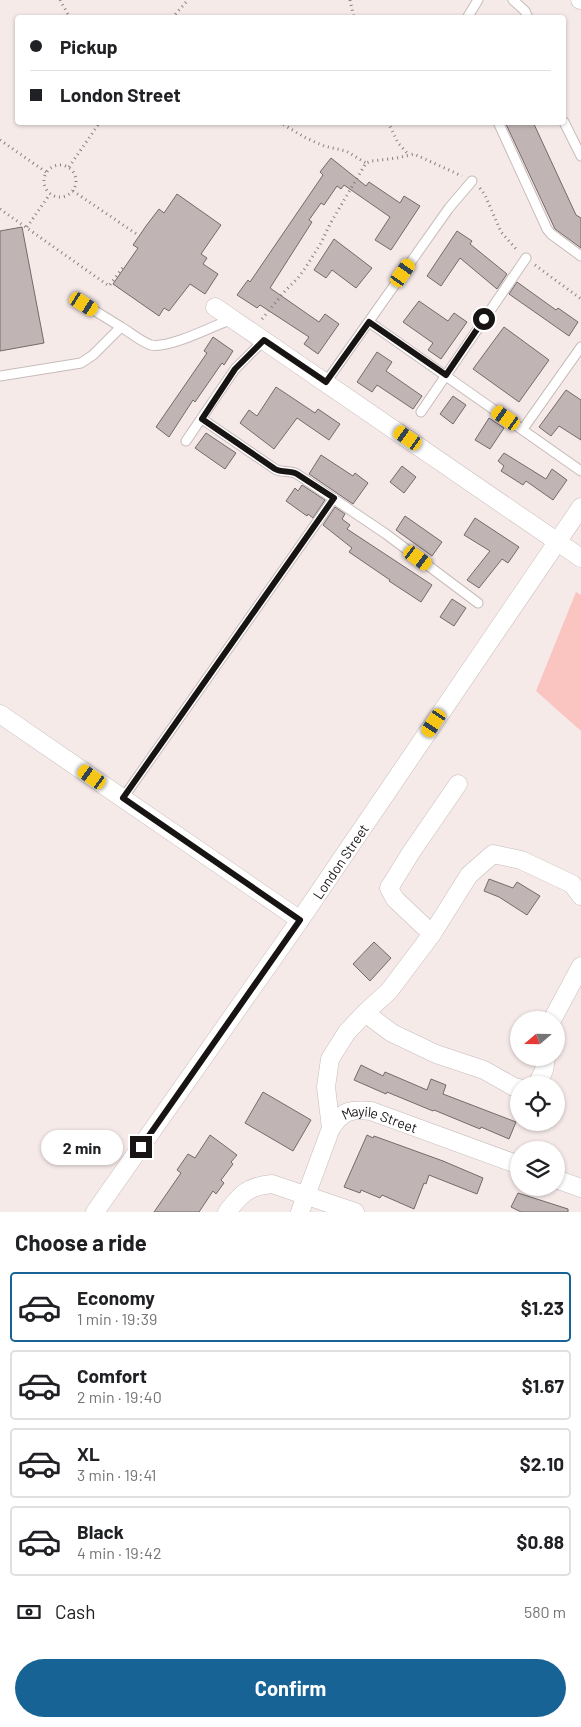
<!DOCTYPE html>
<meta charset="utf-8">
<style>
:root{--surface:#fff;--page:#f2f2f2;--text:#202124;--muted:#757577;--line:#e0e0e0;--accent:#176396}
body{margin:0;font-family:Barlow,sans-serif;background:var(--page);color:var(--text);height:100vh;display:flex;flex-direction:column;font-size:19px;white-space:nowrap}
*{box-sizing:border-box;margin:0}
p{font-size:16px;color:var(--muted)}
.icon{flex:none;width:28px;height:28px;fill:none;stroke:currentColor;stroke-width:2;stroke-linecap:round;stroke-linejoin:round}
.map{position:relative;height:1212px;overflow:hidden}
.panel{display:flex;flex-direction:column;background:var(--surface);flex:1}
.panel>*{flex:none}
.hud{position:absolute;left:15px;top:15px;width:551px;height:110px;border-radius:5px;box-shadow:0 1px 4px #0004;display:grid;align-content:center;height:110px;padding:0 15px;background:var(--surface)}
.needle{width:32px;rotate:250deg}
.tools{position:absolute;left:510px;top:1011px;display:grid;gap:10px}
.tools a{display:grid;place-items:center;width:55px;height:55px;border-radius:50%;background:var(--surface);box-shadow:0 1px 4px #0004;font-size:25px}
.end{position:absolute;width:22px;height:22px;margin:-11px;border:6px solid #181414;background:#fff;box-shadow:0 0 0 2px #fff}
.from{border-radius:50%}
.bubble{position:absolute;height:35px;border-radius:18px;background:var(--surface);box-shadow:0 1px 4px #0004;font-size:16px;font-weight:700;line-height:35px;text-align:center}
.car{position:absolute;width:15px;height:30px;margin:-15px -8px;border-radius:6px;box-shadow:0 0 4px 1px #0007;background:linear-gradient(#f5c518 24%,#345 0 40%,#f5c518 0 76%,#345 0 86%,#f5c518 0)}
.hud b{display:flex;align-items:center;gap:18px;height:48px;font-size:19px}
.hud b+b{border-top:1px solid var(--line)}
.hud i{width:12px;height:12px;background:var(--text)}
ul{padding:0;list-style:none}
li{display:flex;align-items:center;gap:15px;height:70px;margin:0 10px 8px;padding:0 5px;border:2px solid var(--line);border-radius:5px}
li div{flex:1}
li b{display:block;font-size:19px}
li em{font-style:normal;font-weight:700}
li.current{border-color:var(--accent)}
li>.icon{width:45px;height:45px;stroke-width:1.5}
h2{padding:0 15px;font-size:22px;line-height:60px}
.pay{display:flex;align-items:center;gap:12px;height:55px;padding:0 15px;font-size:19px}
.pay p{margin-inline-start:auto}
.cta{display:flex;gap:10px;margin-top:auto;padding:10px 15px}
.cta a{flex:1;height:58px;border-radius:30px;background:var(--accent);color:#fff;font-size:20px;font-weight:700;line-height:58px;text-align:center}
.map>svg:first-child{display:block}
</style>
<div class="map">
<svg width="581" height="1212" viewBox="0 0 581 1212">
<rect width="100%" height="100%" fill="#f6eae9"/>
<path fill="#fac4c1" d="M576,592l5,3v136l-45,-40z"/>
<path fill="#c0b5b4" stroke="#746a69" d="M505,122h28l43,93 5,3v30l-26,-19z
M331,158l35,28 3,-4 31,21 4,-7 16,10 -29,44 -16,-10 15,-23 -46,-32 -3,4 -4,-3 -13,19 -3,-2 -12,17 3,2 -42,66 49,34 6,-8 14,10 -21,30 -14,-10 5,-7 -49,-32 -3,3 -20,-13 11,-15 2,2 73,-107 -3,-3z
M177,194l44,31 -20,29 6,4 -4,6 15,10 -13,20 -15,-10 -21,27 -5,-3 -5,8 -46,-32 25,-36 -5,-3 13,-19 13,-17 5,4z
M22,227l22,116 -44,8v-120z
M457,231l15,10 -2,3 37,30 -10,15 -37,-31 -19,28 -14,-10z
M334,239l38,29 -16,20 -24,-18 -6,8 -12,-8z
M517,282l39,28 2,-2 20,14 -9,14 -60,-42z
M419,301l29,20 6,-8 13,9 -26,37 -13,-9 5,-7 -30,-21z
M504,327l45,33 -30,42 -46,-33z
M213,337l20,14 -9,14 -2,-2 -27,39 -2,-2 -24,37 -13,-10 51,-74 -3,-2z
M377,352l15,10 -6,9 36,25 -9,13 -36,-24 -5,7 -15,-10z
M276,387l39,26 3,-4 22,15 -11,16 -32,-22 -23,31 -34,-26 9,-13 8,6z
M566,390l15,10v40l-22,-14 -8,10 -12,-9z
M453,396l13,9 -13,19 -13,-10z
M489,418l15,10 -14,21 -15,-9z
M206,433l30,20 -11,16 -30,-21z
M504,453l42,26 6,-10 15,11 -14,20 -27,-19 -3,4 -22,-14 3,-5 -6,-5z
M321,455l32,21 2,-3 13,10 -15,21 -44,-30z
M402,466l14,11 -12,16 -14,-11z
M302,485l23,15 -12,18 -5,-4 -1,2 -21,-15 9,-13 3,3z
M335,507l10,7 -3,5 8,6 -3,4 85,56 -11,17 -32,-21 1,-1 -41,-28 3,-4 -29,-23z
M405,516l37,26 -10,14 -36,-26z
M475,518l44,29 -11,16 -6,-4 -23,29 -12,-8 23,-29 -26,-16z
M452,599l14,9 -12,18 -14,-9z
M489,879l24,9 4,-6 23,14 -13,19 -28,-18 -15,-6z
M374,942l17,16 -21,23 -17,-17z
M361,1065l22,11 2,-4 42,18 4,-11 15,6 -3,9 73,28 -7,17 -28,-12 -1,2 -46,-19 -1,1 -46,-19 -1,2 -32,-14z
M263,1092l48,28 -18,31 -48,-28z
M210,1135l27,20 -6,7 2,2 -12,16 3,3 -8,11 -3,-3 -14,21h-45l27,-39 -4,-3 11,-16 7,4z
M367,1135l6,3 1,-2 69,25 40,17 -6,16 -48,-19 -3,9 -2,-1 -10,26 -32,-14 -2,3 -19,-8 -1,3 -16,-6z
M518,1193l50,16v3h-47l-10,-5z"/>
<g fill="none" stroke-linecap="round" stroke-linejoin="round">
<defs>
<path id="service" d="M513,0l12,11 3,7
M467,18l11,-18
M498,122l49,107 4,5 30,22
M564,122l17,34
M84,304l37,23
M369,322l212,149
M0,376l81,-13 12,-8 28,-28c9,5 20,15 30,18 18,4 62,-19 81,-26
M326,382l123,-174 23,-27
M421,412l105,-154
M202,419l73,50c7,4 15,1 22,5l89,60 92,69
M523,429l58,-82
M186,441l49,-72 29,-29
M123,798l211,-300"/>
<g id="minor">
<path d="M580,0h1"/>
<path d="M215,307l366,251"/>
<path d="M0,714l300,206"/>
<path d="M432,934l-37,-35 -6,-11 21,-34 48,-70"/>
<path d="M365,1013l27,20 44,21 48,16 30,17 5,1"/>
<path d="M552,1020l29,-54"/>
<path d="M537,1085l7,-15 2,-12"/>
<path d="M331,1128l-5,-41 4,-28 17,-27 18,-19 24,-22 43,-57 37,-59 24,-21 28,6 51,24 9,12"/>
<path d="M556,1179l25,9"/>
<path id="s1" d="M95,1212l205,-292 281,-413"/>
<path d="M227,1212c14,-18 21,-26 45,-28l83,28"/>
<path id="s2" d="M300,1212l31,-84c12,-18 20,-19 40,-17l148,54"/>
</g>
</defs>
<use href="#service" stroke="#c7bcbb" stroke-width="11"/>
<use href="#minor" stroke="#c7bcbb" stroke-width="19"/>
<path stroke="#877f7f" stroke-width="3" stroke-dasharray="1 4" stroke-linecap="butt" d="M60,0l10,18
M350,0l4,18
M172,18l16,-18
M279,122l27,16 18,8 22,5 20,12
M388,122l10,21 11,12
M0,140l46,32
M44 181a16 16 0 1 1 32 0a16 16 0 1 1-32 0Z
M69,167l31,-45
M480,188l5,7 16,37 16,18
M73,191l65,44
M0,209l109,77 15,-20
M27,227l23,-33
M535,265l46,34
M262,319l23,-28 13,-13 8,-11 15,-24 9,-19 36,-61 6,-2 25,-3 17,-4 48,22"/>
<use href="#service" stroke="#fff" stroke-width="9"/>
<use href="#minor" stroke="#fff" stroke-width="18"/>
</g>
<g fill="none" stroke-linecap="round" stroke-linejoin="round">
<path stroke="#181414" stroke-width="6" d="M141,1147l159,-227 -177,-122 211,-300 -37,-24c-7,-4 -15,-1 -22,-5l-73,-50 33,-50 29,-29 62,42 43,-60 77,53 38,-56"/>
</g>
<g text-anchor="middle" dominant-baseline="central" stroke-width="5" stroke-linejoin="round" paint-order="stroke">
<g font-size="14" fill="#181414" stroke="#f6eae9">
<text stroke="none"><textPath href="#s1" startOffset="428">London Street</textPath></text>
<text stroke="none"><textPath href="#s2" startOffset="146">Mayile Street</textPath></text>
</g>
</g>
</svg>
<div class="tools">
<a><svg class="needle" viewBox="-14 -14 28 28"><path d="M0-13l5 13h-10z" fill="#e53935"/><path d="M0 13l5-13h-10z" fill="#757577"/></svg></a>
<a><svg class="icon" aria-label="locate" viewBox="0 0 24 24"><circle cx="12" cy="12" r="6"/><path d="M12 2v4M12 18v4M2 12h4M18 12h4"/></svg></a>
<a><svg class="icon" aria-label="layers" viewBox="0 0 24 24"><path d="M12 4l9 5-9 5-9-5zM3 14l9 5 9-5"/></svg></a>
</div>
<i class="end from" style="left:484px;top:319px"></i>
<i class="end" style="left:141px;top:1147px"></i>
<div class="bubble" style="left:41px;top:1130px;width:82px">2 min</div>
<i class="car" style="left:403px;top:273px;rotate:35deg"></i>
<i class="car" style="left:84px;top:304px;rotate:122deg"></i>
<i class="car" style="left:506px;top:418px;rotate:305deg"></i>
<i class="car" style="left:408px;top:438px;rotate:305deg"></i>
<i class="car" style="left:418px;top:558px;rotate:126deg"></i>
<i class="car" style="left:434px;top:723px;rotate:214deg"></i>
<i class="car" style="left:92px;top:777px;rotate:305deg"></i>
<div class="hud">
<b><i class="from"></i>Pickup</b>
<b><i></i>London Street</b>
</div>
</div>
<section class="panel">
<h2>Choose a ride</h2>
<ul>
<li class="current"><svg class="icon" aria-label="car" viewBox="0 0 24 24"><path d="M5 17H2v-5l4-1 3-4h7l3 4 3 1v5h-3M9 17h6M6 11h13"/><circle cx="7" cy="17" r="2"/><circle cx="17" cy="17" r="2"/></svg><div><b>Economy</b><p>1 min · 19:39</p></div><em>$1.23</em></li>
<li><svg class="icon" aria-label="car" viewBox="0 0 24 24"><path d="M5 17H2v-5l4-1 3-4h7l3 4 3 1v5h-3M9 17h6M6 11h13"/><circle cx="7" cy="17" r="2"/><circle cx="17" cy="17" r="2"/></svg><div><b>Comfort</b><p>2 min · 19:40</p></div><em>$1.67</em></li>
<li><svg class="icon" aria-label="car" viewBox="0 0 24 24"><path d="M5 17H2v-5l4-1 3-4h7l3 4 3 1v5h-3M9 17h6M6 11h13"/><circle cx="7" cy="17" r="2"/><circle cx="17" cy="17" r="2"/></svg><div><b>XL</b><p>3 min · 19:41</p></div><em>$2.10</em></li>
<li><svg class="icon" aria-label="car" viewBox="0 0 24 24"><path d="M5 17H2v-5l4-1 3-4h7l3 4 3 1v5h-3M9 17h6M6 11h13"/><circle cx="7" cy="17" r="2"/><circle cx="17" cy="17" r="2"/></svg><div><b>Black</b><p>4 min · 19:42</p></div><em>$0.88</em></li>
</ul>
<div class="pay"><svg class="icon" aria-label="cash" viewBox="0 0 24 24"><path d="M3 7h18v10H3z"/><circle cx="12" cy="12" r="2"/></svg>Cash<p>580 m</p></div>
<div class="cta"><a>Confirm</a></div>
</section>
